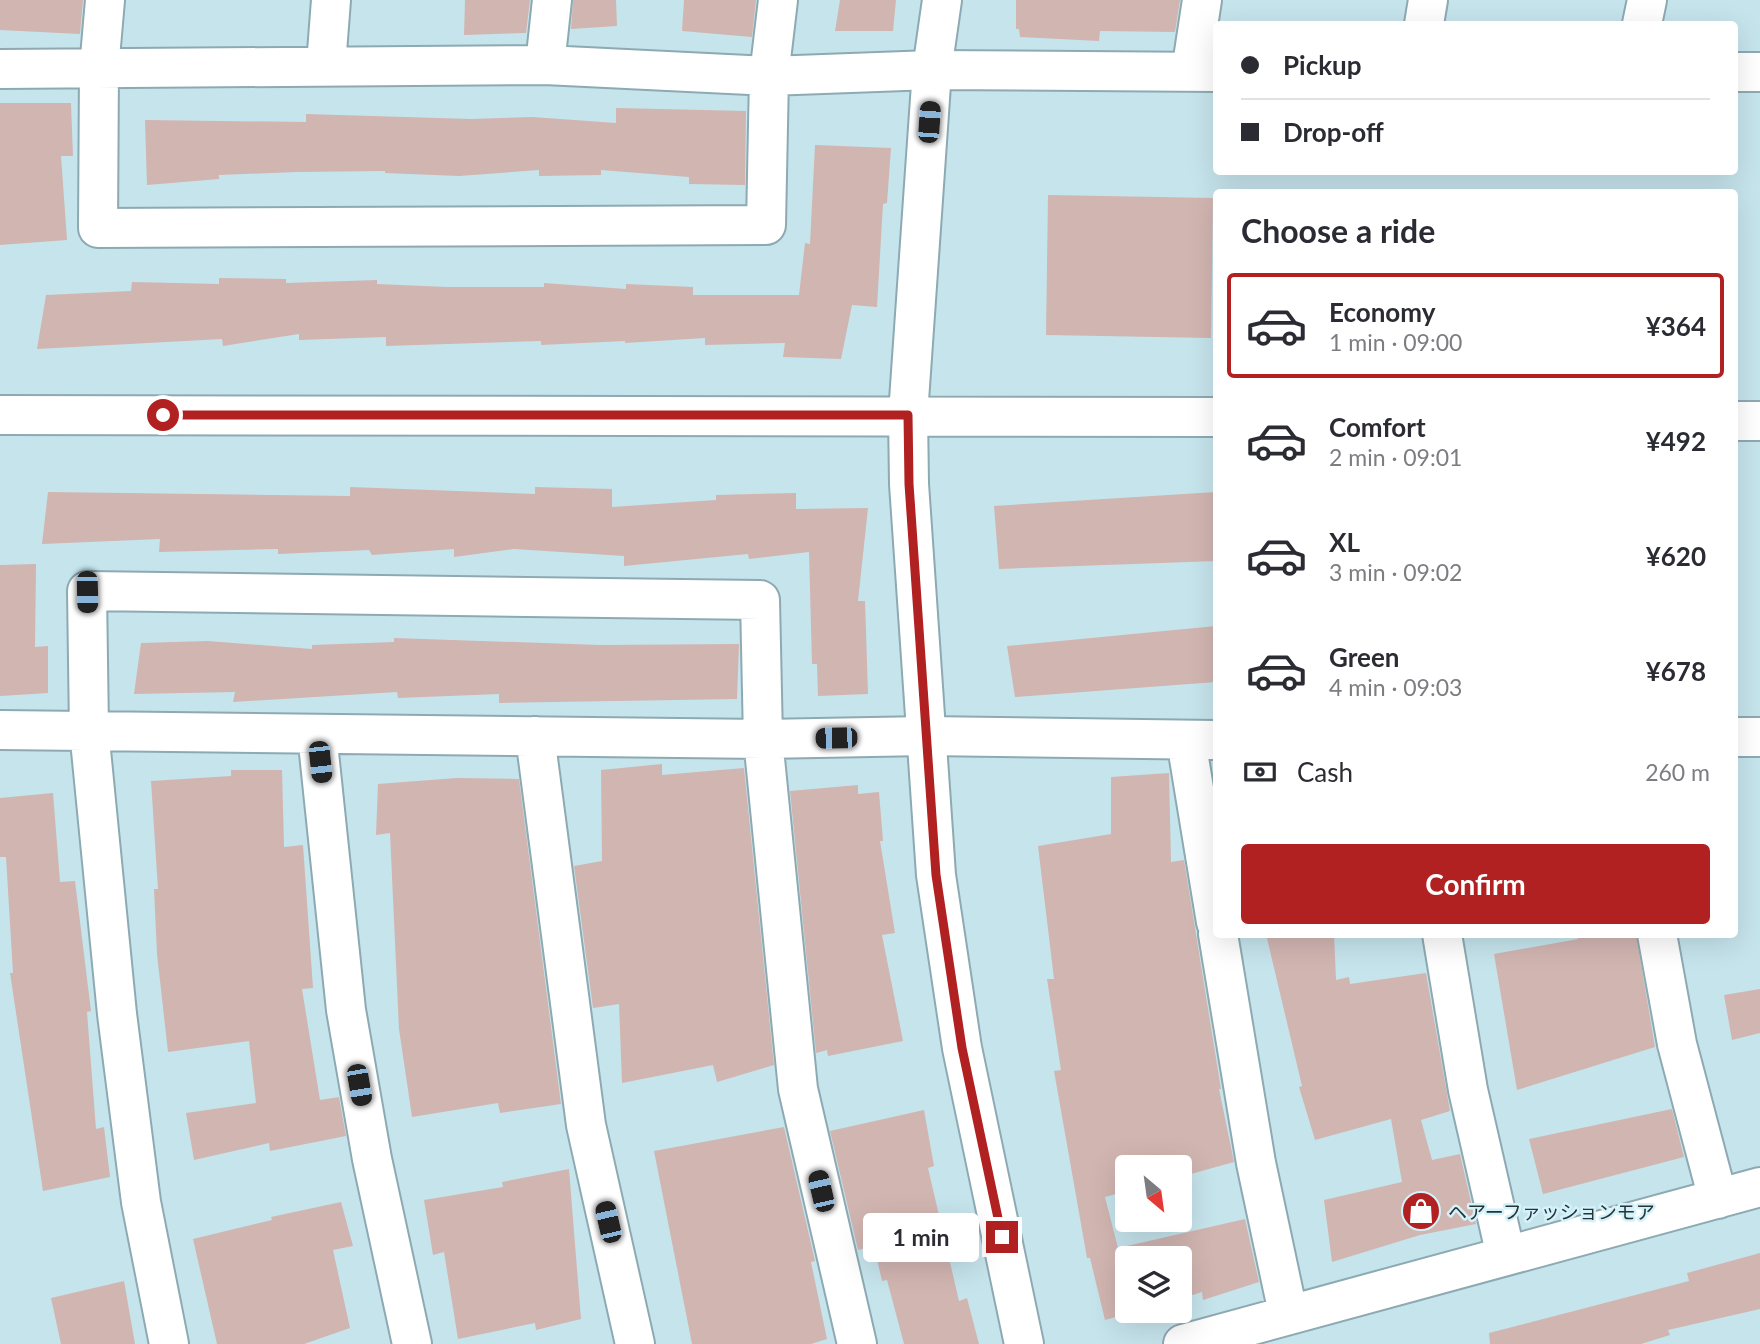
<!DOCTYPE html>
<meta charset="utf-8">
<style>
:root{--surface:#fff;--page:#f7f7f7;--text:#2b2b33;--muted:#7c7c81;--line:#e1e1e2;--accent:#b22121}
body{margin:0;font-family:Lato,"Noto Sans JP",sans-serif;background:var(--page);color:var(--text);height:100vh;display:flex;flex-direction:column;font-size:26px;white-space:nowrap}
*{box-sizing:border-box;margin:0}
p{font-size:23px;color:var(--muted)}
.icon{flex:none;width:38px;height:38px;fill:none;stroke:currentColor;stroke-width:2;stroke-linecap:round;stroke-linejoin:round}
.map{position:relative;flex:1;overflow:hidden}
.sheet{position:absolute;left:1213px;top:189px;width:525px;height:749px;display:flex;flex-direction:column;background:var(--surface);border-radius:7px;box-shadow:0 7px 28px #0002}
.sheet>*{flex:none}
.guide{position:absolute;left:1213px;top:21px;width:525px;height:154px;border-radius:7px;box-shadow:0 7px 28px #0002;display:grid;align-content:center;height:154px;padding:0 28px;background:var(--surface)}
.needle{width:46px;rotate:151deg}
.tools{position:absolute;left:1115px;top:1155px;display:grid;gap:14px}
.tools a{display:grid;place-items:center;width:77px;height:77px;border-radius:7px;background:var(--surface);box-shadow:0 7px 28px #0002;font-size:35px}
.end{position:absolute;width:32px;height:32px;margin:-16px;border:9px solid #b22121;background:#fff;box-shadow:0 0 0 4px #fff}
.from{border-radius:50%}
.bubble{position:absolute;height:49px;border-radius:7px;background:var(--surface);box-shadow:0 7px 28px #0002;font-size:23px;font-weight:700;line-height:49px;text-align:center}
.car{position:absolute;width:21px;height:42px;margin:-21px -10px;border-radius:9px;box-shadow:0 0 5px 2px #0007;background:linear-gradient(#222 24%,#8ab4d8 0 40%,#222 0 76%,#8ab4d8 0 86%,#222 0)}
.guide b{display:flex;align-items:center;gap:24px;height:66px;font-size:26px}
.guide b+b{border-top:2px solid var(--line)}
.guide i{width:18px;height:18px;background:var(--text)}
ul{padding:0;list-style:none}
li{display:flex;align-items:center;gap:21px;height:105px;margin:0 14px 10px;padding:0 14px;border:4px solid transparent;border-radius:7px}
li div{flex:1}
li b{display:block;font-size:26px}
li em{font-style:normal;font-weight:700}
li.selected{border-color:var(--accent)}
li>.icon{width:63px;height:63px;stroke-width:1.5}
h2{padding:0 28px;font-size:32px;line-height:84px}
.pay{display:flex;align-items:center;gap:18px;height:77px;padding:0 28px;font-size:26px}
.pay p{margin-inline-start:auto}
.cta{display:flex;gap:14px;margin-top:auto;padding:14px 28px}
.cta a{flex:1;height:80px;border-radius:7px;background:var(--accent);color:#fff;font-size:28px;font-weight:700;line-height:80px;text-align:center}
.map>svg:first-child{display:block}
</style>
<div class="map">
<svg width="1760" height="1344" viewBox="0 0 1760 1344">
<rect width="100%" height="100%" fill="#c6e4ec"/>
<path fill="#d1b5b1" d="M0,0h83l-3,34 -80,-4z
M465,0h65l-4,33 -62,2z
M573,0h43l1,26 -46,3z
M684,0h72l-4,37 -70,-6z
M840,0h56l-3,31h-58z
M1016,0h164l-5,32 -75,-1 -1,10 -79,-4 -1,-8h-3z
M0,103h71l2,53h-12l6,84 -67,5z
M616,108l130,3 -1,74 -56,-1v-7l-88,-7v5l-62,1v-6l-80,6 -74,-3v-2l-89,1 -77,3v4l-72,6 -2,-65 161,2v-8l165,5 61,-2 84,6z
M815,145l76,3 -4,55 -4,1 -6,103 -25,-2 -11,54 -58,-2 2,-14 -80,2v-7l-80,5v-2l-84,4v-4l-155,5v-9l-87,3v-6l-76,12 -1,-7 -185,10 9,-54 85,-4 1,-9 87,2v-6l67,1v4l91,-3v4l70,3h97v-4l82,6v-5l67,3v8h106l6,-52 5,1z
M1048,195l165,3 -2,140 -165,-3z
M350,487l185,7v-7l77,2v18l104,-7v-5l80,-2v16l72,-1 -10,93h7l3,93 -50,2 -1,-32h-5l-3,-112 -60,7 -1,-5 -124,12v-10l-110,-7 -60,8v-8l-82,6 -3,-5 -91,4v-5l-119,3 1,-13 -118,5 6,-52 302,4z
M1216,492v69l-217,8 -5,-63z
M36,564l-1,83 13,-1v47l-48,3v-131z
M1216,626v56l-201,15 -8,-51z
M394,638l206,7 139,-1 -2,55 -238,4v-9l-101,4 -1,-6 -164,10 2,-10 -101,2 7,-51 67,-2 104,8v-4l82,-3z
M662,764v11l82,-7 30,297 -57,17 -4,-17 -91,18 -3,-79 -26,4 -19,-142 28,-5 -1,-91z
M231,770h51l2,77 19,-2 10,143 -11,1 18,111 19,-3 7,39 -76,15 -1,-8 -75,17 -8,-47 70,-10 -7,-62 -81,11 -11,-98 -3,-65h4l-7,-108 80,-5z
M1169,773l2,89 13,-2 37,229h-2l15,73 -54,15v-10h-53v24l-22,6 13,51 127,-29 14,63 -56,18 -1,-8 -22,7v-41h-53v53h10l-32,9 -15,-62h-3l-33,-187 7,-1 -14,-91h7l-16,-133 73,-12v-57z
M457,778l62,1 42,325 -61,9 -2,-10 -86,14 -13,-88 -9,-196 -14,2 2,-51z
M858,785v9l21,-2 4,49h-3l15,92 -13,2 21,106 -75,15 -1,-6 -11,3 -26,-262z
M53,793l7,89 15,-1 16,130 -4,1 9,117 8,-2 6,50 -67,14 -33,-218h3l-7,-116h-6v-59z
M1266,934h68l2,46 13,-3 1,7 76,-11 24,138 -29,9 11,40 28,-6 16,70 -56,11 -88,27 -8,-62 78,-18 -11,-63 -76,21 -16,-53 3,-1z
M1577,934h59l19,113 -138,43 -23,-136 84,-15z
M1760,989v44l-28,7 -8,-45z
M1672,1109l12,48 -141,37 -14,-55z
M924,1110l10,56 -6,2 31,133 8,-3 12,46h-75l-17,-64 -5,1 -8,-35 -16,4 -28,-119z
M784,1127l31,134 -4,1 16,77 -16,5h-119l-38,-193z
M569,1169l12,150 -45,11 -1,-7 -77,16 -14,-87 -11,3 -9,-55 79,-13 -1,-5z
M341,1202l12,44 -20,4 17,78 -46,16h-87l-24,-105 79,-19 -1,-3z
M1760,1253v56l-92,21 2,5 -29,9h-151l-1,-11 200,-52 -2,-8z
M124,1281l11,63h-74l-10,-46z"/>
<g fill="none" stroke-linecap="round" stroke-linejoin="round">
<defs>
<path id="street" d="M105,0l-6,69 -1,159 668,-3 3,-149 9,-76
M1424,24l4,-24
M1642,24l5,-24
M326,65l5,-65
M545,65l7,-65
M0,69l545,-4 224,11 163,-6 284,2
M1191,72l11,-72
M1734,72h26
M0,730l763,9 163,-3 290,4
M317,734l29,276 26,149 40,185
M535,736l51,389 49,219
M1734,737h26
M1186,740l30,182
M1218,934l38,229 32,150
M1442,934l26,156 38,166
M1657,934l20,110 41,155
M169,1344l-28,-142 -24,-188 -28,-284 -2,-139 673,9 3,139 35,350 59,255
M1183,1344l577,-157"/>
<path id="secondary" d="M942,0l-10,70 -24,345 1,69 27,391 26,173 62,296
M0,415l1216,2
M1734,421h26"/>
</defs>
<use href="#street" stroke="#8daab2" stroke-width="42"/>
<use href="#secondary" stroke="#8daab2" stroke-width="42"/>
<use href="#street" stroke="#fff" stroke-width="38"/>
<use href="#secondary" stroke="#fff" stroke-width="38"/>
</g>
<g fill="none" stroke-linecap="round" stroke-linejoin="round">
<path stroke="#b22121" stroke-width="9" d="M163,415h745l1,69 27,391 26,173 40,189"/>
</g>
<defs>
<symbol id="shop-disc" viewBox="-11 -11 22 22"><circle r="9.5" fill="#b22121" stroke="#d3f2fa"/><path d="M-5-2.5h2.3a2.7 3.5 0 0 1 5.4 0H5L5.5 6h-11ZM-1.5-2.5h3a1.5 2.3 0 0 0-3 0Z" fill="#fff"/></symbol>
</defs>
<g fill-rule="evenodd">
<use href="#shop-disc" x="1399" y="1189" width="44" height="44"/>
</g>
<g text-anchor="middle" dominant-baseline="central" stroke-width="5" stroke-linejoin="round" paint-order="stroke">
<g font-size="19" fill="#273336" stroke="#d3f2fa" text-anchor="start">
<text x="1448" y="1211">ヘアーファッションモア</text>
</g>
</g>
</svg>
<div class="tools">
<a><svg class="needle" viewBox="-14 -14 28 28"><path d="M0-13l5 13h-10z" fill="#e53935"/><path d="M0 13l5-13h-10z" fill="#7c7c81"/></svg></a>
<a><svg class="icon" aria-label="layers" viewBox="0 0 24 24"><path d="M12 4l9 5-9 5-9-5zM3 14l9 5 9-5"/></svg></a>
</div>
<i class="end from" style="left:163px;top:415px"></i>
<i class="end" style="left:1002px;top:1237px"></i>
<div class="bubble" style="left:863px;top:1213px;width:116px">1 min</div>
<i class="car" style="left:929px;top:122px;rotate:4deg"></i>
<i class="car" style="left:87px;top:592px;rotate:179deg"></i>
<i class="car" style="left:836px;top:738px;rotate:269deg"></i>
<i class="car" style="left:320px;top:762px;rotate:174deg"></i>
<i class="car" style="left:359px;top:1085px;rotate:170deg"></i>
<i class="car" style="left:821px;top:1191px;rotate:347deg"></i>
<i class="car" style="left:608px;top:1222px;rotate:347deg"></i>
<div class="guide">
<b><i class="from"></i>Pickup</b>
<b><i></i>Drop-off</b>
</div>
<section class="sheet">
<h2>Choose a ride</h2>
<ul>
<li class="selected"><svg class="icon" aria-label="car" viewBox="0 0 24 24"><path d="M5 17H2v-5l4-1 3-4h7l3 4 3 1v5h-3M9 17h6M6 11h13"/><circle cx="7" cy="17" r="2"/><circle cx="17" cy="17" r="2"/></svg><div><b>Economy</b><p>1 min · 09:00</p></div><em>¥364</em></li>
<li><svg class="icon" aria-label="car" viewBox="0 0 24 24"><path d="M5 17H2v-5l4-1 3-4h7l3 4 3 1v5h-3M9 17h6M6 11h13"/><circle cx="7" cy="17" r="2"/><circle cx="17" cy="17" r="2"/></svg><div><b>Comfort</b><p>2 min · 09:01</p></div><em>¥492</em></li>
<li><svg class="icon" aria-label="car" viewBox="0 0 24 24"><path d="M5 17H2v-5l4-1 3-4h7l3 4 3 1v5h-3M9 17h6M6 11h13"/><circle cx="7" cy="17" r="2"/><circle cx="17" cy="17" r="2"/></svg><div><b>XL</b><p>3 min · 09:02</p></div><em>¥620</em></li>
<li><svg class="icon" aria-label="car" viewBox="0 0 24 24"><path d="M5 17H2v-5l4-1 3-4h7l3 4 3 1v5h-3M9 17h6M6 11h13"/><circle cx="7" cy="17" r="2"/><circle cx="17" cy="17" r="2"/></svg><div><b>Green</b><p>4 min · 09:03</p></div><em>¥678</em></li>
</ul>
<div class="pay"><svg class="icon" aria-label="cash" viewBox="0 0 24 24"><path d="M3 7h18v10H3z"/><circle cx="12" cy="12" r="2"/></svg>Cash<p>260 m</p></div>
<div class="cta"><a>Confirm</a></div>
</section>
</div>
